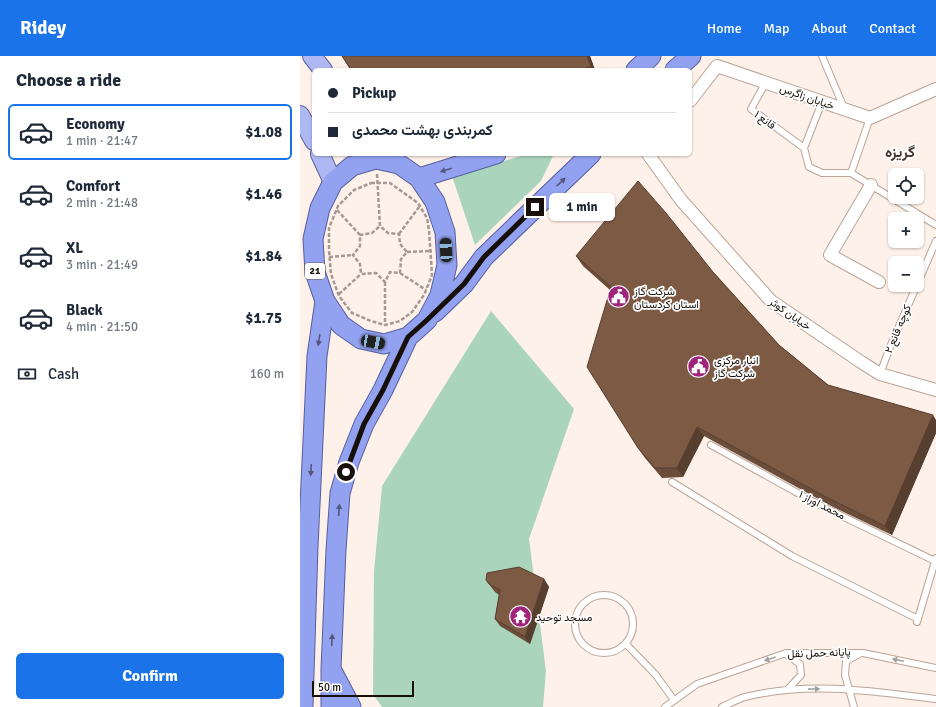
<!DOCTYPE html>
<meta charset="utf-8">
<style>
:root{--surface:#fff;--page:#f6f6f7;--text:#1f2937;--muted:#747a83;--line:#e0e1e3;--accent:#1a73e8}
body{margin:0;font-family:Signika,Vazirmatn,sans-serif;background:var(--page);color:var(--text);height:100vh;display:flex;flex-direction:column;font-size:15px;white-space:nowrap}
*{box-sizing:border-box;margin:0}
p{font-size:13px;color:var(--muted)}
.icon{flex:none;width:22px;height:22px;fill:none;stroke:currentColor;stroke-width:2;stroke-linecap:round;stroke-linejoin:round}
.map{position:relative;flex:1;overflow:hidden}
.sheet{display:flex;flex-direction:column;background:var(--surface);width:300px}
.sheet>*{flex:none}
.hud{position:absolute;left:12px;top:12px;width:380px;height:88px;border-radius:6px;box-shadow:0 1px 3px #0004;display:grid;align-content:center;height:88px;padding:0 16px;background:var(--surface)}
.tools{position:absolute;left:588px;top:112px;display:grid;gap:8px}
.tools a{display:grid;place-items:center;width:36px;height:36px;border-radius:6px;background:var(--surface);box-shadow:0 1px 3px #0004;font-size:20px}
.scale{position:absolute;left:12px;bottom:10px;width:102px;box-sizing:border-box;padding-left:4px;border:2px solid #160f0a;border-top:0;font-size:11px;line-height:14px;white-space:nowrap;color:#160f0a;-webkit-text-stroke:3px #fff;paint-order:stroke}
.end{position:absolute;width:18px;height:18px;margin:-9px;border:5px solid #160f0a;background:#fff;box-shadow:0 0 0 2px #fff}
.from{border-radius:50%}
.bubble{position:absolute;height:28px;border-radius:6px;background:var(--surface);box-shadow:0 1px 3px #0004;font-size:13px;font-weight:700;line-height:28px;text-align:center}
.car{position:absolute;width:12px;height:24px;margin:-12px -6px;border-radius:5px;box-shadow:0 0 3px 1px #0007;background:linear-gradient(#222 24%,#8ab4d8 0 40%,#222 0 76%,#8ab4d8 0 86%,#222 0)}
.hud b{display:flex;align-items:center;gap:14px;height:38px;font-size:15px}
.hud b+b{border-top:1px solid var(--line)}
.hud i{width:10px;height:10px;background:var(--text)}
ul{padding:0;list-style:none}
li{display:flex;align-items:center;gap:12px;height:56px;margin:0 8px 6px;padding:0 8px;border:2px solid transparent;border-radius:6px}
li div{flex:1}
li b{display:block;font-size:15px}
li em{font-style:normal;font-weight:700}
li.current{border-color:var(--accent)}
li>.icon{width:36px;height:36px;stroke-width:1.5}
h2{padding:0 16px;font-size:18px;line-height:48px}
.pay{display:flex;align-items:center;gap:10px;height:44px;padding:0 16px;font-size:15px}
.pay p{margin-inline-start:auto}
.button{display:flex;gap:8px;margin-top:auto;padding:8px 16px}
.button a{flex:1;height:46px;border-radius:6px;background:var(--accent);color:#fff;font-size:16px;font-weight:700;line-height:46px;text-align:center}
header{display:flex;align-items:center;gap:24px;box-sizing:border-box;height:56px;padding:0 20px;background:var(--accent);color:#fff}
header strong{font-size:19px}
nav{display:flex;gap:22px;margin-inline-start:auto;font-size:14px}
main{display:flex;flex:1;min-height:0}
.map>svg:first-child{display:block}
</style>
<header>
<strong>Ridey</strong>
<nav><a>Home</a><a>Map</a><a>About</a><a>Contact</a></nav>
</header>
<main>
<section class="sheet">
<h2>Choose a ride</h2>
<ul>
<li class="current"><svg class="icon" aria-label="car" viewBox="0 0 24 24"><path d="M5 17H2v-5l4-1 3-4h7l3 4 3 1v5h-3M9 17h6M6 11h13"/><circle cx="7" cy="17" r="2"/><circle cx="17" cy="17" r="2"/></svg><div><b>Economy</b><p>1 min · 21:47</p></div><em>$1.08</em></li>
<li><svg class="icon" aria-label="car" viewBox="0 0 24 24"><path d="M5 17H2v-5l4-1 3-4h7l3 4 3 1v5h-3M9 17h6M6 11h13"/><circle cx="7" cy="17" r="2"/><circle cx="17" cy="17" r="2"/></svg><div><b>Comfort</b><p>2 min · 21:48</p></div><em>$1.46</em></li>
<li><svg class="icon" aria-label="car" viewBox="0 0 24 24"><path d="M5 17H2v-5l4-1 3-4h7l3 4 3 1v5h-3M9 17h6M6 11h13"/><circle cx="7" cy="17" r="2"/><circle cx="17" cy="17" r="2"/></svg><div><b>XL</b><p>3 min · 21:49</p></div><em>$1.84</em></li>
<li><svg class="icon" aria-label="car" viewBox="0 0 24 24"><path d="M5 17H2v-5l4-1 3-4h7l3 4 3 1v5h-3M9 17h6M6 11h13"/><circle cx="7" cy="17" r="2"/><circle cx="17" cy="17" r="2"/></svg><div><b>Black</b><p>4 min · 21:50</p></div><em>$1.75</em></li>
</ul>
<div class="pay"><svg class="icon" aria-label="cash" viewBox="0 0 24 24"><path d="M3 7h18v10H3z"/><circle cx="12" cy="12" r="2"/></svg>Cash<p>160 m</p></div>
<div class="button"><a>Confirm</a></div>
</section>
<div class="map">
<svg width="636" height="651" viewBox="0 0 636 651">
<rect width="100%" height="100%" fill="#fef1e9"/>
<path fill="#abd4bc" d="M228,98h26l-13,27 -66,64 -23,-69z
M191,255l83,98 -45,130 17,132 -3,36h-161l-9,-13 1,-123 8,-85z"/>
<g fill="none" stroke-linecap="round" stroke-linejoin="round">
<defs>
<path id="service" d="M522,0l22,52
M466,26l-15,27 53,39
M522,46l-18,46 5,19 13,6h29
M570,62l-19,55 85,52
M580,318l10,-27 46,-106
M411,389l110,61 114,55
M372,426l120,74 126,63
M275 568a29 29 0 1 1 58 0a29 29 0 1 1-58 0Z
M617,566l19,-64
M326,588l29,30 19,26
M486,598l14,10 1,11 -13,14
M365,651l32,-23 89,-31h77l73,15
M422,651c7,-3 15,-8 23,-10 64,-16 127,-6 191,2
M554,651l-9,-32 1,-14 15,-8"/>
<path id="minor" d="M390,45l27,-35 153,52 66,-29
M348,98l33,46 90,101 90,61 19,12 56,16
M571,129l-41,70 49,27"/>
<path id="primary" d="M12,0l11,14
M0,59l14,26
M20,98l13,28"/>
<path id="trunk" d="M336,14l15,-14
M375,14l16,-14
M76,103l23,5 20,14 16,24 10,30 2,33 -7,30 -13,25 -19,17 -24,7 -23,-5 -20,-14 -16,-24 -10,-29 -2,-33 7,-31 13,-26 19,-16z
M119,122l77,-24
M135,256l29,-28 20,-27 107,-103
M32,615l19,36
M3,651l5,-160 9,-191 8,-55
M31,651v-38l5,-119 4,-57 9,-31 15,-38 19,-34 25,-53"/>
</defs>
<use href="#service" stroke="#b9a497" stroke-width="8"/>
<use href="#minor" stroke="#b9a497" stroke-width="14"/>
<use href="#primary" stroke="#565f9d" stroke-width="20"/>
<use href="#trunk" stroke="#565f9d" stroke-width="21"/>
<path stroke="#a59a93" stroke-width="2.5" stroke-dasharray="4 2" stroke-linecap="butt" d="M77,118l3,52 8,7 11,1 1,10 7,8 -6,7 -1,14 -10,-1 -5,10 -9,-9 -15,1 -1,-10 -7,-9 7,-9v-11l12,-2 8,-7
M71,127h19l28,20 9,15 2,12 3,45 -8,20 -12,17 -12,9 -15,4 -14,-4 -19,-8 -13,-17 -8,-22 -2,-24v-22l9,-22 16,-16z
M37,154l23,25
M99,178l20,-27
M107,196l25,-1
M29,201l24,-2
M100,217l26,17
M85,226v43
M39,238l22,-20"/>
<use href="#service" stroke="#fff" stroke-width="6"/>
<use href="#minor" stroke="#fff" stroke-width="12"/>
<use href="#primary" stroke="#aeb9f4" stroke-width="18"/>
<use href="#trunk" stroke="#93a2f0" stroke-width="19"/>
</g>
<path fill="#6b4d3a" d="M42,0h248l5,14h-244z
M276,200l137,16 66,73 49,40 108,35v13l-44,102 -59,-28 -129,-71 -21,41 -21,1 -17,-20 -7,-10 -28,-158 -27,-24z
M244,523l5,8 -19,57 -30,-18 -5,-7 4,-24 -4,-3 -9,-12z"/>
<path fill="#573f30" d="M287,0h3l5,14h-2l-2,-4z
M633,359l3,5v13l-44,102 -7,-9z
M397,371l7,9 -21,41 -6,-9z
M244,523l5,8 -19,57 -5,-7z"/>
<path fill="#7c5a44" stroke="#573f30" d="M42,0h245l4,10 -8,4h-232z
M338,125l28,32 47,59 66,73 49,40 105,30 -48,111 -59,-29 -129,-70 -20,41h-22l-17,-20 -51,-81 24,-80 -35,-31z
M219,511l25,12 -19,58 -30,-18 5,-29 -10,-5 -4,-5 1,-7z"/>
<defs><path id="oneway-solid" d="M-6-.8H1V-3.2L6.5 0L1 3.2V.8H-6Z"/></defs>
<g fill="#54587d">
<use href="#oneway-solid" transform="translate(146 114) rotate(163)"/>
<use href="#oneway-solid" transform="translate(261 126) rotate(-43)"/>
<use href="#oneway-solid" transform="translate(19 284) rotate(99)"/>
<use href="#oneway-solid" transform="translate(11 414) rotate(93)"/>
<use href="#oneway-solid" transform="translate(39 454) rotate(-86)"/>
<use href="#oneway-solid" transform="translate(32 584) rotate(-88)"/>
</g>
<g fill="#a29f9d">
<use href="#oneway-solid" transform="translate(470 603) rotate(161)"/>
<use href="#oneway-solid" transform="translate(598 604) rotate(-168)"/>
<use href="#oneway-solid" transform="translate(514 633) rotate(-1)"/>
</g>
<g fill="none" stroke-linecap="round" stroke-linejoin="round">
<path stroke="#160f0a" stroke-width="5" d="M46,416l18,-48 19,-34 25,-53 19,-17 37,-36 20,-27 51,-50"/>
</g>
<defs>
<symbol id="civic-disc" viewBox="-11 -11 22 22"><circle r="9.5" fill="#9f257c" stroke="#fff"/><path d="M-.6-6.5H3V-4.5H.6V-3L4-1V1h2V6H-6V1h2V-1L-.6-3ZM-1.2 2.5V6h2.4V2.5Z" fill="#fff"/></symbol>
<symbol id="temple-disc" viewBox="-11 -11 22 22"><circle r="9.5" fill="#9f257c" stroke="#fff"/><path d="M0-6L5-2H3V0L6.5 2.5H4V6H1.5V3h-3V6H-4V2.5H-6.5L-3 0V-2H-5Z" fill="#fff"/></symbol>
</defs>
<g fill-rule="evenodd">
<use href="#civic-disc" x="306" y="228" width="25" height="25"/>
<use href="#civic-disc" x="386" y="298" width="25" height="25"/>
<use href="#temple-disc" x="208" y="548" width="25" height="25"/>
</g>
<g text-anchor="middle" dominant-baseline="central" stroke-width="3.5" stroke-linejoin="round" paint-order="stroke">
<rect fill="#fff" stroke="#5c5754" stroke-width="1" x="5" y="207" width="20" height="16" rx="3"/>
<g font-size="10" font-weight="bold" fill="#160f0a">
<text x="15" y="215">21</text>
</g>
<g font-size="11" fill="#160f0a" stroke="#fff">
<text transform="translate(507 41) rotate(19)">خیابان زاگرس</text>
<text transform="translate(465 64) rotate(36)">قانع ۱</text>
<text transform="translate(490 258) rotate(35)">خیابان کوثر</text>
<text transform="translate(598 273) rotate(-67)">کوچه قانع ۲</text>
<text transform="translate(522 449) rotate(27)">محمد اوراز ۱</text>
<text transform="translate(519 597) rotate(-2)">پایانه حمل نقل</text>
</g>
<g font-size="11" fill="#160f0a" stroke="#fff" text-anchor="start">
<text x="334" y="235">شرکت گاز<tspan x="334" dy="13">استان کردستان</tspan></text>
<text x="414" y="304">انبار مرکزی<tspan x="414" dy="13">شرکت گاز</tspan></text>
<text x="236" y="561">مسجد توحید</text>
</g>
<g font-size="15" font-weight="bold" fill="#4a392e" stroke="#fff">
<text x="600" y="96">گریزه</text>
</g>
</g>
</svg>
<div class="tools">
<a><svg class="icon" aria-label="locate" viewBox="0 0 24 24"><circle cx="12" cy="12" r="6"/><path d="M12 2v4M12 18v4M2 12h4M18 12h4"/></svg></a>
<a>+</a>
<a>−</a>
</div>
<div class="scale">50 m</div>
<i class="end from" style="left:46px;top:416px"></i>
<i class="end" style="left:235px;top:151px"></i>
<div class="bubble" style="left:249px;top:137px;width:66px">1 min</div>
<i class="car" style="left:146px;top:194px;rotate:357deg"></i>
<i class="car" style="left:73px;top:286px;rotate:101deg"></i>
<div class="hud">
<b><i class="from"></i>Pickup</b>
<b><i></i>کمربندی بهشت محمدی</b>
</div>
</div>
</main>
